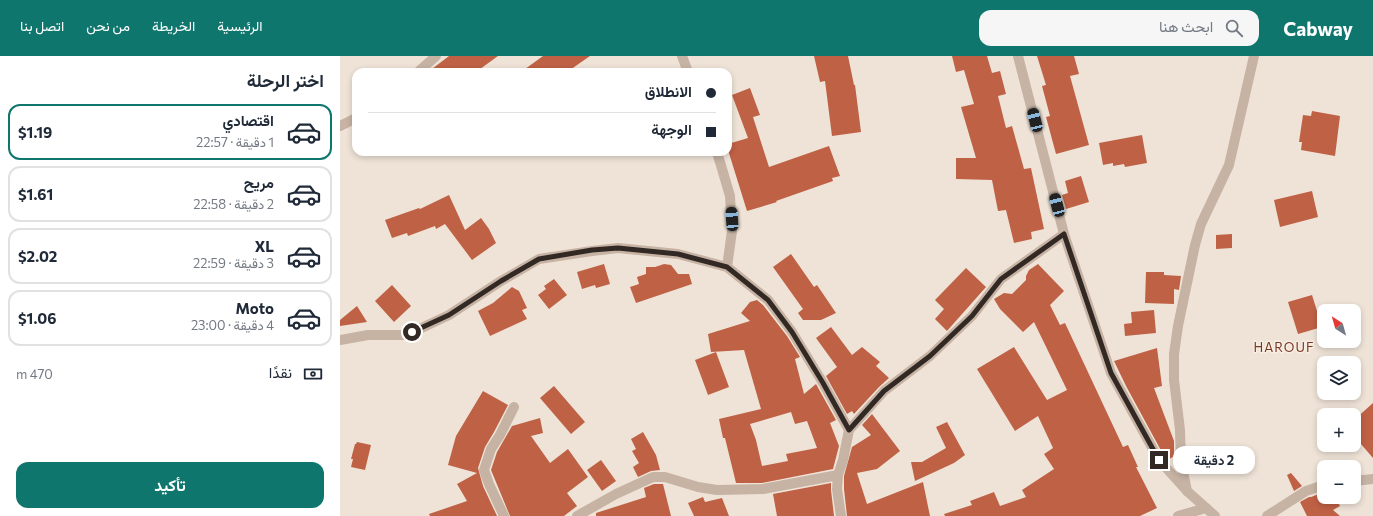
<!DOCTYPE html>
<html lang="ar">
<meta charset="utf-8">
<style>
:root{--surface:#fff;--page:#f6f6f7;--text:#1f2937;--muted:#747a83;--line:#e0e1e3;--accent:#0f766e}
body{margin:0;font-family:Commissioner,Vazirmatn,sans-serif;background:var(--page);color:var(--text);direction:rtl;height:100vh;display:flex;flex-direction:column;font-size:15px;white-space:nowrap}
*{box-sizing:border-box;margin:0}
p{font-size:13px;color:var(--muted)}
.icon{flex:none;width:22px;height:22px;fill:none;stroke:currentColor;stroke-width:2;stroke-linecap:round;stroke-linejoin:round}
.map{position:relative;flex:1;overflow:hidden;direction:ltr}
.panel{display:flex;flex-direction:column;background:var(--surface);width:340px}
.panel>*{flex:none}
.top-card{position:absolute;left:12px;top:12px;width:380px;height:88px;border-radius:12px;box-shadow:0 2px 6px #0003;direction:rtl;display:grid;align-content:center;height:88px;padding:0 16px;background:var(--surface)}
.needle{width:26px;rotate:323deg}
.buttons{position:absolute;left:977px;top:248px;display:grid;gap:8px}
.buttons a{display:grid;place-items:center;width:44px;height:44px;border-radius:8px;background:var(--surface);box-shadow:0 2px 6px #0003;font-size:20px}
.end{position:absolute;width:18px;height:18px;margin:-9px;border:5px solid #322925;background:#fff;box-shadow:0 0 0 2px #fff}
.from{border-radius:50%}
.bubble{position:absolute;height:28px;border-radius:12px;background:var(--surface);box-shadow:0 2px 6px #0003;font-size:13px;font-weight:700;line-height:28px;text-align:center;direction:rtl}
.car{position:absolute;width:12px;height:24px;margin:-12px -6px;border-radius:5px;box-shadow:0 0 3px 1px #0007;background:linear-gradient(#222 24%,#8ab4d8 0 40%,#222 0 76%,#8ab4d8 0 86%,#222 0)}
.top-card b{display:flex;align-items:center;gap:14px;height:38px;font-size:15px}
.top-card b+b{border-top:1px solid var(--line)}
.top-card i{width:10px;height:10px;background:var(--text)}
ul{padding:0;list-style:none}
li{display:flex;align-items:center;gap:12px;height:56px;margin:0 8px 6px;padding:0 8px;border:2px solid var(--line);border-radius:12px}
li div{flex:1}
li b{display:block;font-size:15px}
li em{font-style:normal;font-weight:700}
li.on{border-color:var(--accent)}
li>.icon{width:36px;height:36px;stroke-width:1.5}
h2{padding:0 16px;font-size:18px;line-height:48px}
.pay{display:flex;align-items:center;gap:10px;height:44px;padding:0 16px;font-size:15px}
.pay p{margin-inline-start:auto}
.action{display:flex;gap:8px;margin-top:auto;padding:8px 16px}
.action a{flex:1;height:46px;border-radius:12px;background:var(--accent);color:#fff;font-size:16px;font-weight:700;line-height:46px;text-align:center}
header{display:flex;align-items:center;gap:24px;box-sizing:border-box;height:56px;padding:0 20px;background:var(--accent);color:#fff}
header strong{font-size:19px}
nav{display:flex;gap:22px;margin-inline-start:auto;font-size:14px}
.search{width:280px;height:36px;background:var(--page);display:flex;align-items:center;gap:10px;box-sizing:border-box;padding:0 14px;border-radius:12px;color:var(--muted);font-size:15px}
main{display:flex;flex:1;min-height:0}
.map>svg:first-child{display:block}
</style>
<header>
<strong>Cabway</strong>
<div class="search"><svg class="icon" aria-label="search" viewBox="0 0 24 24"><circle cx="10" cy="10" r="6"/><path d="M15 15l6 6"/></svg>ابحث هنا</div>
<nav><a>الرئيسية</a><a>الخريطة</a><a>من نحن</a><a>اتصل بنا</a></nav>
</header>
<main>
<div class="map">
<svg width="1033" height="460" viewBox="0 0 1033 460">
<rect width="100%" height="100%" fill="#efe3d7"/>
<path fill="#bf6145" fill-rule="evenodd" d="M109,0h49l-22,16h-48z
M203,0h47l-23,16h-46z
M474,0h34l6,29h1l6,47 -29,4 -7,-55 -5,1z
M612,0h35l5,17 8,-2 6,23 -8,2 8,32 6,-2 12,43 7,-1 13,61 -13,3 1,7 -18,4 -8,-33 -8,1 -6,-31 -36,-1v-21h20l-15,-51 13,-3 -10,-34 -8,2z
M697,0h37l5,18 -9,2 19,69 -33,9 -10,-37 4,-1 -8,-30 4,-1z
M410,32l10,27 -7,2 16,50 60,-21 11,30 -8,2 1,3 -57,20 1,1 -30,9 -19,-61v-6l20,-6 -16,-43z
M972,55l28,5 -5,40 -34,-6 1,-8h-3l4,-27 8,1z
M802,79l5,28 -22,4 -1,-3 -11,2v-3l-10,2 -4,-22z
M741,120l8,26 -23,7 -4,-14 6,-2 -3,-12z
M972,135l6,26 -38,10 -6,-27z
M109,139l16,35 16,-12 8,11 7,14 -24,17 -27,-36 -9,5 -1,-3 -27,10 -1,-3 -15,5 -7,-18 34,-12 1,1z
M892,178v14l-16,1v-14z
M451,198l23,33 3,-2 19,28 -15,7h-18l-5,-7 5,-4 -30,-42z
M264,208l6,20 -14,4 -1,-3 -13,4 -5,-17z
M324,208l7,1 7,9h11l3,10 -56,19 -6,-16 9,-3 -2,-7 9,-3v-7h9z
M698,208l26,27 -14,14 10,20 5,-2 58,124 5,-2 10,22h-2l21,41 -17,8h-195l-1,-2 28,-9 -2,-4 24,-9 6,14 26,-9 -4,-7 32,-21 -10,-15 9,-6 -15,-32 -23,15 -38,-62 37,-22 33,53 20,-10 -33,-68 -11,10 -23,-23 -6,-10 10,-6 8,1 14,-14v-4l3,-6z
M626,212l20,19 -39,44 -12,-12 9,-10 -9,-9z
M806,216h18v3l17,1 -2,14 -5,-1v15l-29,-1z
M214,223l13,16 -18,14 -11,-14 8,-6 -2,-3z
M52,229l19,21 -17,16 -19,-21z
M172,231l7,4 8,17 -5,2 5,9 -37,17 -12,-25 15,-8z
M972,239l10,32 -24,7 -10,-32z
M417,244l6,5 24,31 13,21 -5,2 9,35 12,-10 20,36 -6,3 9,23 -6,23 -71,14h-26l-11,-45h-2l-4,-19 42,-10 -17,-59 -33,2 -3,-18 42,-13 -9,-8 9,-11zM451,356l4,12 12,-3 10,27 -31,6 2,7 -26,5 -6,-26 -6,-16z
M17,250l10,16 -27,4v-6z
M814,254l2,23 -31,3 -1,-12 8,-1 -1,-11z
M491,271l21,28 10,-8 18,15 -4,4 13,12 -10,9 -25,27 -2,-3 -5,3 -21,-38 11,-9 -21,-29z
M817,292l5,38 -8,2 20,53v15l-6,4 -4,-4 -38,-70 -12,-25z
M376,296l13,35 -21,8 -13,-35z
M214,330l31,36 -14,12 -31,-36z
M143,335l25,14 -14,27 -9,15 -7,21 5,18 14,30h-67l-1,-2 38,-13 -10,-17 20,-11 -29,-8 8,-29z
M1033,347v55l-19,-22v-11l2,-2 -2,-3z
M532,358l28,37 -23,18 -20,4 10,31 56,-22 7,34h-83l-3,-27v-13l8,-29 19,-12 -9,-10z
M200,362l3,15 -12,3 19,27 18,-14 20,28 -21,16 10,13 -13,10h-54l-19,-46 6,-18 15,-26z
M607,366l18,33 -11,8 -39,18 -4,-19h11l24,-14 -10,-21z
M303,376l13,23 4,15 -9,1 -13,6 -5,-10 6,-4 -7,-12 4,-2 -5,-10z
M17,386l14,3 -6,25 -14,-3 2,-8h-2l4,-15h1z
M261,404l15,21 -14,10 -15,-21z
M951,417l11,13 -8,5 -7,-16z
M491,427v7l3,26h-57l-4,-22z
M314,428h9l8,32h-75v-3l50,-16 -2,-9z
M984,436v5h11l5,9 -7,4 7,6h-33l-7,-14 9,-5h2z
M363,441l2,5 17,-4 7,18h-35l-6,-13z"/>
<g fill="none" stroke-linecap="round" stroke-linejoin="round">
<path stroke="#c6b3a4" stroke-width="10" d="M342,0l6,16
M377,96l13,44 2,35 -5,36
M0,284l28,-5h35l10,-3 36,-17 52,-34 38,-22 53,-8 26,-3 60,6 49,13 41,33 24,32 31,51 26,47 35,-39 46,-35 42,-40 29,-37 63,-45
M1014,425l19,-2
M847,435l-6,-29 -1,-32 -6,-50v-26l4,-28 17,-81 6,-21 28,-59 25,-109
M164,460l-15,-32 -5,-14 7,-21 9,-14 14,-28
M237,460l39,-22 37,-17h12l33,10 19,3 46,-1 75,-14
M501,460l-4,-27 1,-14 5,-15 6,-30
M838,460l28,-8
M927,460l39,-25 18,-6"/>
<path stroke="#c6b3a4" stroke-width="10" d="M678,0l46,178 47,139 48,87 28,31 28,25
M78,16l18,-16
M0,70l16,-8"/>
</g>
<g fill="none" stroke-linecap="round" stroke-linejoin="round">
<path stroke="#322925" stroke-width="5" d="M72,276l37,-17 52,-34 38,-22 53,-9 26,-2 60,6 49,13 41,33 24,32 31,51 26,47 35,-39 46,-35 42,-40 29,-37 63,-45 47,139 48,87"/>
</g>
<g text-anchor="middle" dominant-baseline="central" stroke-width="3" stroke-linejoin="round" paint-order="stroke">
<g font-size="13" letter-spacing="1" fill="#7c3723" stroke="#f7eee3">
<text x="944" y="291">HAROUF</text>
</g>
</g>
</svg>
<div class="buttons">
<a><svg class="needle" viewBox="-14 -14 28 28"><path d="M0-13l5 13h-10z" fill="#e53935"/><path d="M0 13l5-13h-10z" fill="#747a83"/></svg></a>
<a><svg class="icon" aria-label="layers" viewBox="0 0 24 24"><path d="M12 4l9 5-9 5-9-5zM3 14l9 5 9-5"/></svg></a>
<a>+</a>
<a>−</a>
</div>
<i class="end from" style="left:72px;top:276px"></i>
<i class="end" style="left:819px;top:404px"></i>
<div class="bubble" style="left:833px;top:390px;width:82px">2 دقيقة</div>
<i class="car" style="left:695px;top:64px;rotate:346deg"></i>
<i class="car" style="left:717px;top:149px;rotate:345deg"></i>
<i class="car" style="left:392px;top:163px;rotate:356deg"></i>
<div class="top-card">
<b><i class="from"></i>الانطلاق</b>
<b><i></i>الوجهة</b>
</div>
</div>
<section class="panel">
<h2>اختر الرحلة</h2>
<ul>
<li class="on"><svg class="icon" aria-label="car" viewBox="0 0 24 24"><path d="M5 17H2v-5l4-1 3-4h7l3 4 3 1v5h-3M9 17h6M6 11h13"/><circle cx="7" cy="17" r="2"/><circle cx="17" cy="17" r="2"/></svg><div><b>اقتصادي</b><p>1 دقيقة · 22:57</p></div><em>$1.19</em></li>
<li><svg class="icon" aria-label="car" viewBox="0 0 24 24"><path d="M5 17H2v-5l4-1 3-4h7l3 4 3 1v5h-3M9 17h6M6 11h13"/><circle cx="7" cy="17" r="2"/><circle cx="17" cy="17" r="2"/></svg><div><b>مريح</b><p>2 دقيقة · 22:58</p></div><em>$1.61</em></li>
<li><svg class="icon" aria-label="car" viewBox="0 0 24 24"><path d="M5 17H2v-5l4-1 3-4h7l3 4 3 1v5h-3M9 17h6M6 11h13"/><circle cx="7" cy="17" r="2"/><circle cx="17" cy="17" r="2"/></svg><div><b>XL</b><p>3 دقيقة · 22:59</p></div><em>$2.02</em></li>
<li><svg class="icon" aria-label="car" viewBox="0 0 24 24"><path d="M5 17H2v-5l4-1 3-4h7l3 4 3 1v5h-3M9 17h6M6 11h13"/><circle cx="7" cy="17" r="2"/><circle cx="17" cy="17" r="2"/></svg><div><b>Moto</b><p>4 دقيقة · 23:00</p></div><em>$1.06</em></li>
</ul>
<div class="pay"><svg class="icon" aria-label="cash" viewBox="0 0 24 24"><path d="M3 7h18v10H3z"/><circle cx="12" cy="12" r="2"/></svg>نقدًا<p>470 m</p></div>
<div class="action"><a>تأكيد</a></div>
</section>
</main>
